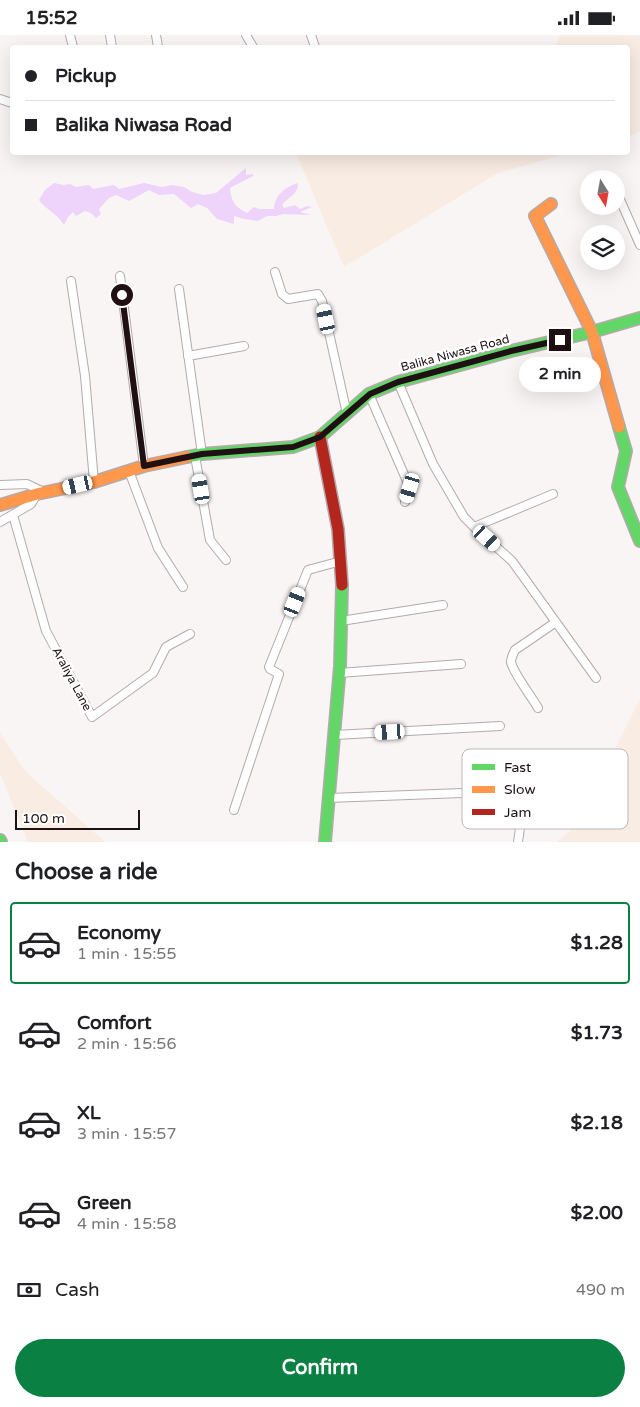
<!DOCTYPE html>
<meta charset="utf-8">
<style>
:root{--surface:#fff;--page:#f2f2f2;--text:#202124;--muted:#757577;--line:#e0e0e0;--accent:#0b8043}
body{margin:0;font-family:"Varela Round",sans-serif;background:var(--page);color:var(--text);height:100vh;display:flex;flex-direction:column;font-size:19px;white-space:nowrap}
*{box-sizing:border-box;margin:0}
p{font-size:16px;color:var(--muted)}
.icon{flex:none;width:28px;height:28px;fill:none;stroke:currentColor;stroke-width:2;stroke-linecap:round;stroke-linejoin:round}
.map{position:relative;height:807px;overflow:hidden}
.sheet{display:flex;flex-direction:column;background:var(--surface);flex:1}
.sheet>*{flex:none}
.guide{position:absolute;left:10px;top:10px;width:620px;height:110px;border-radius:5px;box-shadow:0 5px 20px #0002;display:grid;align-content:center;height:110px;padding:0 15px;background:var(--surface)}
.needle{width:32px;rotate:169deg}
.controls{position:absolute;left:580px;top:135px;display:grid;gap:10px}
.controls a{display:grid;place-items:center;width:45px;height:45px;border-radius:50%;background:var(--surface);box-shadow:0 5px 20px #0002;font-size:25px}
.scale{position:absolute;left:15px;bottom:12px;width:125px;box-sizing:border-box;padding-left:5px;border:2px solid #1f1013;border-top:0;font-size:14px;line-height:18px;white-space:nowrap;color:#1f1013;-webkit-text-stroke:4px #fff;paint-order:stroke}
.end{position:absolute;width:22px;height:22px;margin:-11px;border:6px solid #1f1013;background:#fff;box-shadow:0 0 0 2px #fff}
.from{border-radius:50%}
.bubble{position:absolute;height:35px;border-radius:18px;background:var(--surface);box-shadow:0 5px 20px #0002;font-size:16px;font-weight:700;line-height:35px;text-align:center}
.car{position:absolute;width:15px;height:30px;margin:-15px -8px;border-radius:6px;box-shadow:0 0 4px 1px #0007;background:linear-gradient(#fff 24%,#345 0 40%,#fff 0 76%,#345 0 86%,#fff 0)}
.guide b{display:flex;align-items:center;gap:18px;height:48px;font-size:19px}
.guide b+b{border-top:1px solid var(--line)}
.guide i{width:12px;height:12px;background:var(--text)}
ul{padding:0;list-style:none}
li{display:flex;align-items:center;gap:15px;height:82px;margin:0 10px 8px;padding:0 5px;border:2px solid transparent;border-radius:5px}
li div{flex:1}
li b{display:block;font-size:19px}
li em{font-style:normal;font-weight:700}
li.selected{border-color:var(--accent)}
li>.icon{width:45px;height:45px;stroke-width:1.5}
h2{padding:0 15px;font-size:22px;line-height:60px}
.pay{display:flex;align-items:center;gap:12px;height:55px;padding:0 15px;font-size:19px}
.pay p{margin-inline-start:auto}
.action{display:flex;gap:10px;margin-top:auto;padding:10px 15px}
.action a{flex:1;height:58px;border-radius:30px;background:var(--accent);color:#fff;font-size:20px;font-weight:700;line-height:58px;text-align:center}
.status{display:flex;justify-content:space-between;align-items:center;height:35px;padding:0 25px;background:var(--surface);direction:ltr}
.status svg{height:14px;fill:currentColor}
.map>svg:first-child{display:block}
</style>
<div class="status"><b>15:52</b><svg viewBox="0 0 49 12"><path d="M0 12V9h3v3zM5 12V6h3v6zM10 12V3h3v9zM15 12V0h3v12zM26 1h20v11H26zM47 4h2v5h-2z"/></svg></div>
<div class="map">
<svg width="640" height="807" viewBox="0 0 640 807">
<rect width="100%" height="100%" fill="#faf5f5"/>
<path fill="#f9ece2" d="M561,0h79v97l-12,4v-89h-74z
M296,118h273l-71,20 -154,94z
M640,664v143h-83l21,-19z
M0,698l25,38 80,71h-77l-28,-69z"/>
<path fill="#eed3fa" d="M246,133v7l7,-1v2l-23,12c1,13 5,19 17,25l7,-6 5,2h15c0,-13 12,-23 24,-26 0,12 -9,13 -16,22l2,3 11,-3 5,4 7,-3 5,1 -12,5 11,3 -28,-1 -7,2h-9l-9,5 -14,-2 -10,-3v8l-17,-5 -10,-11 -9,-4 -7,4 -17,-14 -15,1 -10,-5 -20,11 -13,-6 -7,3 -10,11 2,5 -5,4 -5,-5 -6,-2 -9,5 -3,-4 -5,5 -4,8c-7,-12 -17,-14 -25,-25l6,-10 9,-7 10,2 6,-1 6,3 13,-2 4,4 21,-4 5,4 25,-6 18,4 10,-2 12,2 8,5 12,3 12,-2z"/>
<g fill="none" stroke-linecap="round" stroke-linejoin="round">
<defs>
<path id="street" d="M70,0l3,12
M110,0l2,12
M156,0l2,12
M246,0l7,12
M311,0l4,12
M0,64l12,4
M618,160l22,50
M275,237l7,22 6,5 30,-5 4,7 25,113
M120,241l24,190
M71,246l14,95 9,106
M179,254l23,165
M188,321l56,-10
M398,347l35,82 31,53 10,10 79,-33
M369,359l41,94 -5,14
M195,421l15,84 16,20
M129,436l29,77 25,39
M0,450l27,-1 17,8
M13,480l33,116 46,86 61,-44 13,-26 24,-13
M0,487l31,-18 6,-10
M474,492l38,34 84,117
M341,586l102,-16
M339,638l122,-9
M538,673c-6,-11 -25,-35 -27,-46 0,-4 2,-8 4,-12l41,-28
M335,700l165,-9
M328,763l187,-7 6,30 -3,21
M234,775l45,-136 -9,-5 -1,-2 39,-97 33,-9"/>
<path id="fast" d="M619,392l7,24 -8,36 22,54
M187,422l15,-3 91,-7 27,-10 49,-43 29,-12 113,-31 81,-19 48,-14
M0,805l1,2
M325,807l15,-176 2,-81"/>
<path id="slow" d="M551,169l-16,12 57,116 27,95
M0,470l37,-11 57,-12 50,-16 43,-9"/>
<path id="jam" d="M320,402l18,92 4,56"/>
</defs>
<use href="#street" stroke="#b4aaac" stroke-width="10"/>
<use href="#fast" stroke="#b4aaac" stroke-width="14"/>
<use href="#slow" stroke="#b4aaac" stroke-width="14"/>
<use href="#jam" stroke="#b4aaac" stroke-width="14"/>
<use href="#street" stroke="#fefefe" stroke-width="8"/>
<use href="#fast" stroke="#63d668" stroke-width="11"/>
<use href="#slow" stroke="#ff974d" stroke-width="11"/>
<use href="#jam" stroke="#b3261e" stroke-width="11"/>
</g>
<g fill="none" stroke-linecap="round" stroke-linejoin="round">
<path stroke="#1f1013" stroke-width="6" d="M122,260l22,171 58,-12 91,-7 27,-10 50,-43 28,-12 113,-31 49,-11"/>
</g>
<g text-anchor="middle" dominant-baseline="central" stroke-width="5" stroke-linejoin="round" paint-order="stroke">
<g font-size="12" fill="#1f1013" stroke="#fff">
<text transform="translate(455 318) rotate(-15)">Balika Niwasa Road</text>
<text transform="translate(72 644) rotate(62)">Araliya Lane</text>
</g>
</g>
<rect x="462" y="714" width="166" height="80" rx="8" fill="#fff" stroke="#bcb7b8" stroke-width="1"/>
<rect x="472" y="729" width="23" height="6" fill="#63d668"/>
<rect x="472" y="751" width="23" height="7" fill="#ff974d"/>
<rect x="472" y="774" width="23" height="6" fill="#b3261e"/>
<g font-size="14" fill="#1f1013">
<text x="504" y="737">Fast</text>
<text x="504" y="759">Slow</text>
<text x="504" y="782">Jam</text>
</g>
</svg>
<div class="controls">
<a><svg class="needle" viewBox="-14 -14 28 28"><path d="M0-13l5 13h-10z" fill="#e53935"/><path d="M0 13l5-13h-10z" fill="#757577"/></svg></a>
<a><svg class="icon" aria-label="layers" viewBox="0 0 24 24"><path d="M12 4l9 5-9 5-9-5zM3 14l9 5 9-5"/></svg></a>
</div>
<div class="scale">100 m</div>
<i class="end from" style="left:122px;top:260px"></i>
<i class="end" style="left:560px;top:305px"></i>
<div class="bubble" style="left:519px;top:322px;width:82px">2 min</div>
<i class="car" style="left:326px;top:284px;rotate:348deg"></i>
<i class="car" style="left:78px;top:450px;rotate:257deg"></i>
<i class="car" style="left:410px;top:453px;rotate:197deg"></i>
<i class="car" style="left:201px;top:454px;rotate:350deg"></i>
<i class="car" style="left:487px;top:503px;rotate:132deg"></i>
<i class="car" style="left:295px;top:567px;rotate:22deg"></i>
<i class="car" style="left:390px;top:697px;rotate:267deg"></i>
<div class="guide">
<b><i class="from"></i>Pickup</b>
<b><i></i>Balika Niwasa Road</b>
</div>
</div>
<section class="sheet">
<h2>Choose a ride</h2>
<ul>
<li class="selected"><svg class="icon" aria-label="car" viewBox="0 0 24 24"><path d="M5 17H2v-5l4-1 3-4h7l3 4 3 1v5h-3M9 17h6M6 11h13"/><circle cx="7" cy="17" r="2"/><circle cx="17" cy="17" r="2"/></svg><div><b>Economy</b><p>1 min · 15:55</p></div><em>$1.28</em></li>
<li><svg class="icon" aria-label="car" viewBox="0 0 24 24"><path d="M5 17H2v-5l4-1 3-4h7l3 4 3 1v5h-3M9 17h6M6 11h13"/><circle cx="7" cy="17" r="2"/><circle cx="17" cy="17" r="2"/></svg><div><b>Comfort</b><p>2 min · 15:56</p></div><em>$1.73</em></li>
<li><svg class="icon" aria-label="car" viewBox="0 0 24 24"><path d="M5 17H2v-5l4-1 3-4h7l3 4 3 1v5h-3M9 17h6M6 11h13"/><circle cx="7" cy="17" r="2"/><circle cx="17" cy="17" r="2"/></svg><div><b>XL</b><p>3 min · 15:57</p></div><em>$2.18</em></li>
<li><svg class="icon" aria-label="car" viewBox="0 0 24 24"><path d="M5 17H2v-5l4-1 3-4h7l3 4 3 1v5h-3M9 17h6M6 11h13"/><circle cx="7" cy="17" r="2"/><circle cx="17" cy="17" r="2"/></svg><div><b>Green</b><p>4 min · 15:58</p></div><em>$2.00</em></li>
</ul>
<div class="pay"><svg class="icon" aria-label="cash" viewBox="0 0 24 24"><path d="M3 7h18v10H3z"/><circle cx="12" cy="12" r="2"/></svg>Cash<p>490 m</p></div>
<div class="action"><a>Confirm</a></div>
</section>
